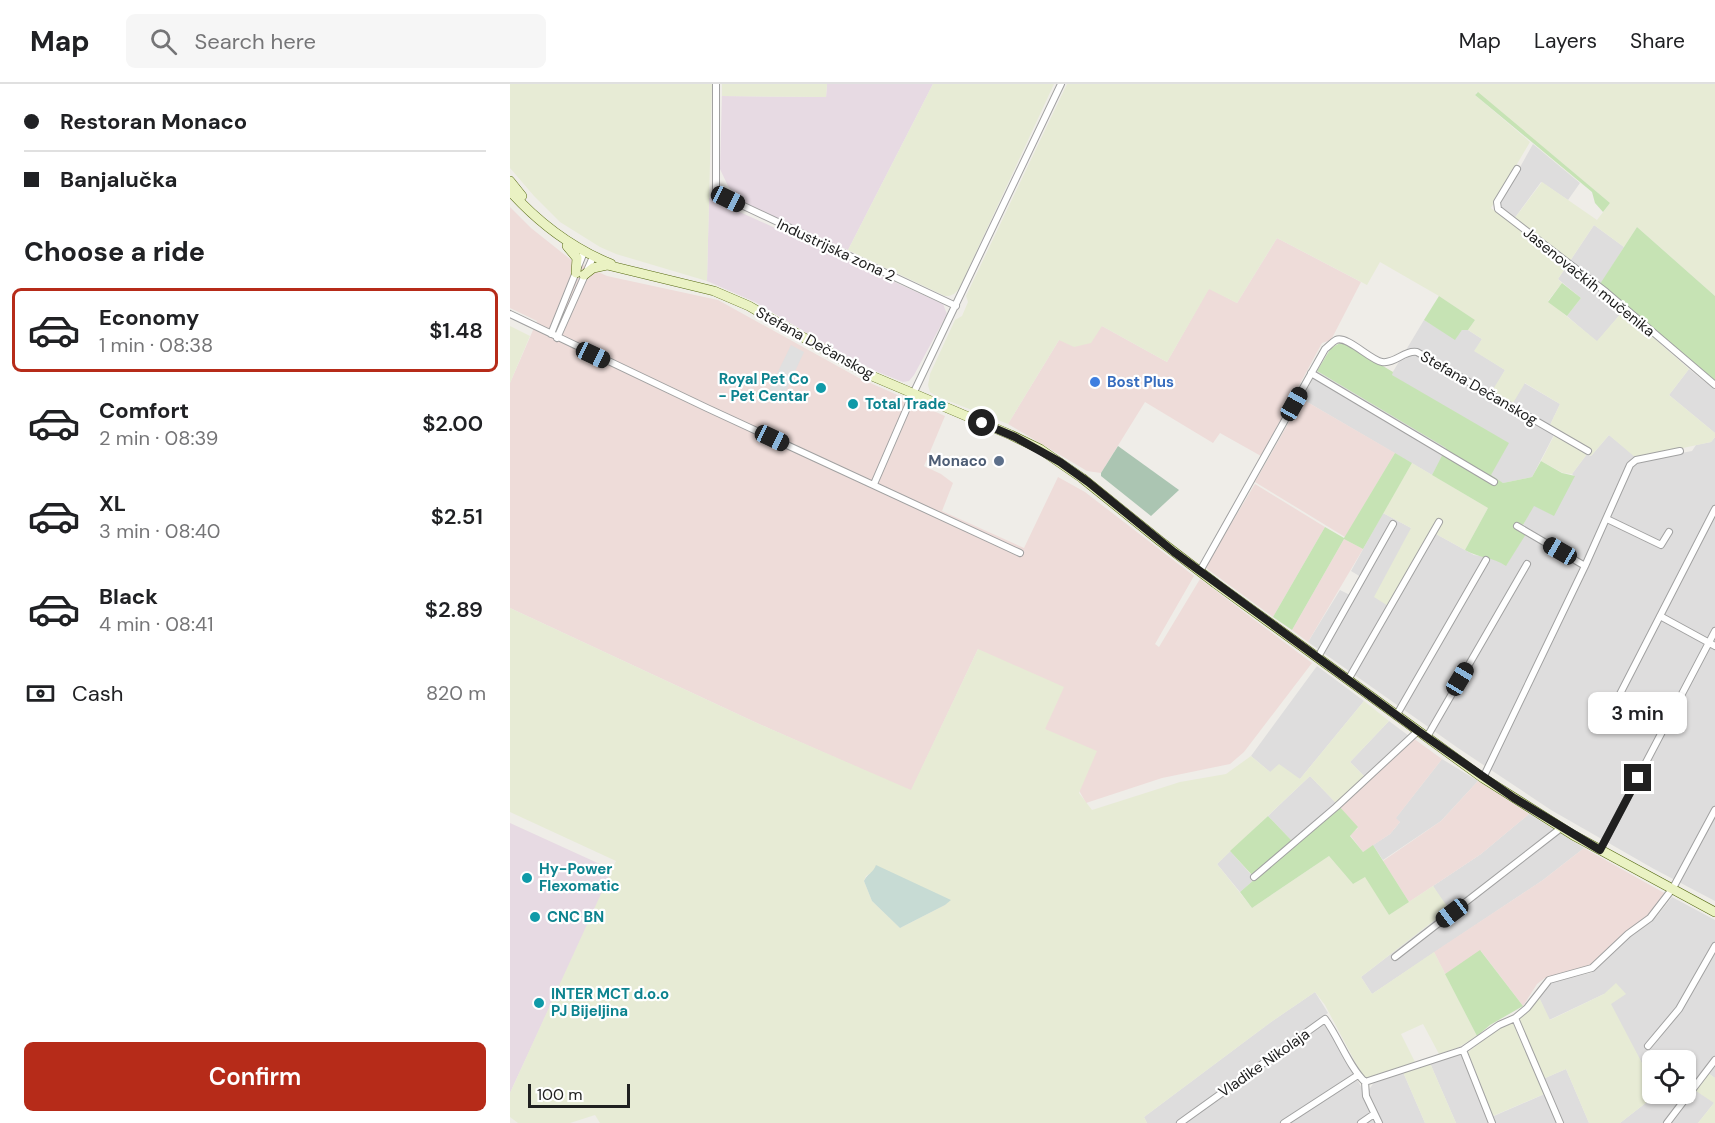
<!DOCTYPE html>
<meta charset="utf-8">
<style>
:root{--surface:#fff;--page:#f6f6f6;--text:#202124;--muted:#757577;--line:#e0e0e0;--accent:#b62b19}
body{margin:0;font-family:"DM Sans",sans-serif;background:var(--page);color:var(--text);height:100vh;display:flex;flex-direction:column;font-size:22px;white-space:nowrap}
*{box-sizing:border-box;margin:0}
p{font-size:20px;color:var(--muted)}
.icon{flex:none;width:33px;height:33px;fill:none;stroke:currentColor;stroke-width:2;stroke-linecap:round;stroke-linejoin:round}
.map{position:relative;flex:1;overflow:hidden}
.panel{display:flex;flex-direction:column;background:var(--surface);width:510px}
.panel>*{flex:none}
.banner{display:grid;align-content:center;height:132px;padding:0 24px;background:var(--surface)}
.buttons{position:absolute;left:1132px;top:966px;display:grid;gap:12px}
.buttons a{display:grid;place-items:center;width:54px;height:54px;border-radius:9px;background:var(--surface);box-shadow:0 2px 4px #0004;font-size:30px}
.scale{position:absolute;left:18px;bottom:15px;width:102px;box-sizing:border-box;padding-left:6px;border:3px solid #202020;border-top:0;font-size:16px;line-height:21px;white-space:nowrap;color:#202020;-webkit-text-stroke:4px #fff;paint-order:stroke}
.end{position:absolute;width:27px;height:27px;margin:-14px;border:8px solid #202020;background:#fff;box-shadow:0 0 0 3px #fff}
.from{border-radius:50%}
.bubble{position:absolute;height:42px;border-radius:9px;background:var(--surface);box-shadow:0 2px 4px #0004;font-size:20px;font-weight:600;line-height:42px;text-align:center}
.car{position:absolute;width:18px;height:36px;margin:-18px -9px;border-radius:8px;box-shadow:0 0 4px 2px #0007;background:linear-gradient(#222 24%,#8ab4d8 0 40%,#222 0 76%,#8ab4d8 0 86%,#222 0)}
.banner b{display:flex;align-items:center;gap:21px;height:57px;font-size:22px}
.banner b+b{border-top:2px solid var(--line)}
.banner i{width:15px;height:15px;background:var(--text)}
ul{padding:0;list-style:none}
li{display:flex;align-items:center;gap:18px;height:84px;margin:0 12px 9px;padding:0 12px;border:3px solid transparent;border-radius:9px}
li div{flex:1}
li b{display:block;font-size:22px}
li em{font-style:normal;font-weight:600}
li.on{border-color:var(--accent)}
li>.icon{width:54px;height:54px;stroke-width:1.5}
h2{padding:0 24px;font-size:27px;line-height:72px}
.pay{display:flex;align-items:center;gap:15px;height:66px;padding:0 24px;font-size:22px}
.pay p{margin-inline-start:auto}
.cta{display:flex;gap:12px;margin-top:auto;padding:12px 24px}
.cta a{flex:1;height:69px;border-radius:9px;background:var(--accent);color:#fff;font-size:24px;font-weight:600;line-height:69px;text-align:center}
header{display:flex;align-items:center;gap:36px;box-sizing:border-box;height:84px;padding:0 30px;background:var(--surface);border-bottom:2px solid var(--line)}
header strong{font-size:28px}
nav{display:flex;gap:33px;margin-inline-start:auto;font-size:21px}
.search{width:420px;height:54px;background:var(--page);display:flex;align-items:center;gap:15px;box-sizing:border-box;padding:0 21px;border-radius:9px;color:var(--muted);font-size:22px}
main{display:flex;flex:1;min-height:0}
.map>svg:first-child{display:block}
</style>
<header>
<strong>Map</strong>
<div class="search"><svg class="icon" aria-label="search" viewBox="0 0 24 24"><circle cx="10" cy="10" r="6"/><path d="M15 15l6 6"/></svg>Search here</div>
<nav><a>Map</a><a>Layers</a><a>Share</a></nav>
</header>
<main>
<section class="panel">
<div class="banner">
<b><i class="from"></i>Restoran Monaco</b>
<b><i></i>Banjalučka</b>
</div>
<h2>Choose a ride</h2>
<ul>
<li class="on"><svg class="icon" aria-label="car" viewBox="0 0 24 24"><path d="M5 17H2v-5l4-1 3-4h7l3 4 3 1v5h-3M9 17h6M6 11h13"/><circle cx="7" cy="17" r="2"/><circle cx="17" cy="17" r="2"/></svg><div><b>Economy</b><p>1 min · 08:38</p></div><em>$1.48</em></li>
<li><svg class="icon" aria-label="car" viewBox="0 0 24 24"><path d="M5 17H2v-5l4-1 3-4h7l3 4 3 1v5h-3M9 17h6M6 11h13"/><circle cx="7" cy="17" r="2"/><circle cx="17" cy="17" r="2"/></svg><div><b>Comfort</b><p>2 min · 08:39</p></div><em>$2.00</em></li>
<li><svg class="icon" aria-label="car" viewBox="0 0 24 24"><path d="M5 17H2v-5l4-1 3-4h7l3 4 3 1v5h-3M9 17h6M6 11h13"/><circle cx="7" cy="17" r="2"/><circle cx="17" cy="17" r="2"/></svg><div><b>XL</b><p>3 min · 08:40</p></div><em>$2.51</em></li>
<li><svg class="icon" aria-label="car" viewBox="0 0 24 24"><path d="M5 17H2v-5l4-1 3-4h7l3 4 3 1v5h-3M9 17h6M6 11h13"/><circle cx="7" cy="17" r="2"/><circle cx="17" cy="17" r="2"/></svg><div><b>Black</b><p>4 min · 08:41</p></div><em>$2.89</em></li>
</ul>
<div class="pay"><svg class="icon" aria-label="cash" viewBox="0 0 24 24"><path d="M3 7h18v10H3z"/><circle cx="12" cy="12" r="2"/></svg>Cash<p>820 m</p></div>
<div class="cta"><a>Confirm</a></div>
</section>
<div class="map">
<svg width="1205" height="1039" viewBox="0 0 1205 1039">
<rect width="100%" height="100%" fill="#efede8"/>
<path fill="#dedddd" d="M1023,60l47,39 -12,17 -27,-18 -27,37 -13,-11v-7z
M1084,141l30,22 -27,43 26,21 -26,31 -30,-26 14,-18 -23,-19z
M914,236l31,19 7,-9h6l14,9 -7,12 30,19 -12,21 31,-8 36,21 -10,21 7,4 -25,48 -29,6 -13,-7 18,-33 -117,-68z
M1179,285l26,21v43l-46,-38z
M807,287l130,77 -15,27 -130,-76z
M1099,351l26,21 4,5 53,-10 4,-6 15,-3 4,-5v464l-61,-32 -103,-59 -93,-62 -150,-106 32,-52 10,5 11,-18 -10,-6 32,-58 28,15 25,6 38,21 23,4 9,6 22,-36 -5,-4 10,-19 41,-30 -2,-2 15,-20 4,2z
M807,582l47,35 -64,78 -30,-7 -19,-16z
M879,637l20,15 -43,42 -16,-16z
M932,675l36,22 -37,40 -58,39 -10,-15 17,-11 10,-12 -5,-3z
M800,692l26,27 -44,38 -24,-25z
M1019,730l55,34 -41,32 -171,114 -11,-17 87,-67 -15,-24 48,-32z
M720,767l25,28 -15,13 -23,-28z
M1162,813l43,23v158l-7,-5 6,30 -16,20h-78l27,-21 6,-8h33v-34h-33v24l-49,-90 -55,26 -11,-25 12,-13 41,-9 38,-37 28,-20z
M805,908l13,21 -8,6 8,7 36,66 4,-1 7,-10 28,-9 22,51h-278l-3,-6 127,-95z
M950,969l27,66 62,-27 -6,-13 23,-10 23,54h-133l-26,-60z"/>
<path fill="#eedcd9" d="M0,123l21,21 39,31 37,17 111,24 141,78 86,38 -21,50 17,8 12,9 -11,28 82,37 34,-71 27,15 109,84 -39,68 4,3 41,-68 112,84 -68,89 -14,12 -68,14 -76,25 -41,-74 -67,-80 -67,142 -152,-67 -249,-116v-225l27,-62 -27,-13z
M767,154l84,44 -30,58 -9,3 -61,113 -41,-23 -7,10 -68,-41 -44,71 -14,-2 -79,-47 51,-84 43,-14 65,36 42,-74 28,15z
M792,315l93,54 -50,84 -90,-55z
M745,400l70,43 -52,90 -67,-49v-3z
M834,455l19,10 -55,93 -16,-12z
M903,654l29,21 -46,59 4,4 -10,12 -27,18 -13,-17 8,-7 -19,-22z
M968,697l51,33 -48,40 -72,48 -26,-41 58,-40z
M1074,764l82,46 -19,22 -22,18 -32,30 -8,4 -40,10 -8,6 -14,22 -42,-55 -36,23 -11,-22 109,-72z"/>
<path fill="#e7dae3" d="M317,0h106l-85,166 -108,-48 -12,-16 -8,-17 2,-73 104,1z
M199,114l234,106 4,10 -33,61 -5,6 -6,1 -25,-10 -29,-14 -94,-56 -48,-21z
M0,739l103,47 -103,223z"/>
<path fill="#e7ebd5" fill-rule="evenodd" d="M0,0h202l-5,197 -91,-27 -16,-7 -40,-25 -26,-26 -24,-28z
M212,0h105l-1,13 -104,-1z
M423,0h121l-95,205 -5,5 -5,2h-4l-97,-46z
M557,0h648v212l-78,-69 -13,20 -30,-22 -36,54 4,4 -14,18 49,40 26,-30 66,58 -20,26 46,38v4l-4,5 -75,16 -27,-23 -18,21 -4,-2 -15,20 -9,-1 -22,-12 16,-31 -7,-5 10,-21 -35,-21 -12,20 -21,-12 13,-21 -31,-19 8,-12 -14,-9 7,-10 -36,-24 -59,-34 -13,23 -90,-47 -40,65 -28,-14 -42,73 -65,-36 -11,17 -17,4 -15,-7 -51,84 -72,-28 -6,-4 -2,-7 2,-11 25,-54 7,-4 6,-14 -2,-6zM967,8l133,111 -13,17 -55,-38 -31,41 -20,-15 39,-66 -55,-47z
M0,242l20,10 -20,47z
M902,379l76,45 -23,42 -29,-16 -43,75 -19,-12 37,-69 -28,-15z
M0,524l249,116 152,66 67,-141 86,38 -19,42 52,22 -18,42 13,17 88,-28 46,-8 25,-18 19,16 9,-8 21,15 64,-78 25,20 -39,41 16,16 -30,25 -26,-27 -93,88 35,44 77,-52 24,28 12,-8 24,39 44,-29 16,23 -88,68 11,17 62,-42 43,84 -18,11 -20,7 -16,-30 -22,10 14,28 -49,16 -4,-3 -37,-70 -10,-13 -44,30 -127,95 3,6h-547l-5,-8 -25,8h-52l-8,-6v-24l106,-232 -106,-49zM366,782l74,34 -5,5 -45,23 -28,-27 -8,-20 2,-5 8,-5z
M1106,899l10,11 -15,10 42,80v10l-6,8 -27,21h-31l-23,-54 -23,10 -23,-56v-6l18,-22 12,25 54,-26z
M1002,937l32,73 -51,22 -25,-64 31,-24z
M920,979l26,60h-31l-22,-51z
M1198,989l7,5v45h-17l16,-20 -18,-12z"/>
<path fill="#c6e3b4" d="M968,8l132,111 -7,9 -8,-9 -3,-11 -117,-97z
M1127,143l78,69v85l-115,-97z
M1052,199l19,15 -14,18 -19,-14z
M929,212l36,24 -7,10h-6l-7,10 -31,-20z
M830,259h4l49,29 -1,3 117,68 -18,32 12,8 29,-6 9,-16 21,12 13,3 -21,40 -20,-10 -11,19 -6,-3 -3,5 12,7 -20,32c-13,-9 -28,-8 -41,-16l23,-42 -56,-33 14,-27 -129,-77 14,-23z
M885,369l17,10 -49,86 -19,-10 -52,91 -19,-13 52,-90 19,11z
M829,722l19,21 -8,9 13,16 10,-7 36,57 -20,13 -24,-38 -12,7 -24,-28 -77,52 -12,-16z
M758,732l24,25 -40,34 -22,-24z
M970,866l43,56 -33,19 -13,11 -32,-62z"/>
<path fill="#c7dbd4" d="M366,781l75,35 -6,5 -45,23 -28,-27 -8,-20c3,-7 9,-8 12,-16z"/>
<path fill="#abc5b2" d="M608,362l61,44 -28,26 -50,-40v-3z"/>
<path fill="#e0e0e0" d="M281,261l13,7 -21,45 -14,-7z"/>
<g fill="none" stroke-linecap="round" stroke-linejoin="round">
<defs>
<path id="street" d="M206,0v109l240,113
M1007,85l-20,33 1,7 108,83 109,93
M0,230l197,94 313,145
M41,250l33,-82
M47,254l36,-81
M801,289l183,109
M364,400l39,-90 148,-310
M1097,435l54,26 8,-13
M1007,442l68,40
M690,487l125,-222c3,-2 7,-7 11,-9 11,-5 34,20 46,22 13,2 22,-12 35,-10l171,99
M1150,532l55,30
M808,573l75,-133
M838,596l91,-158
M886,632l90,-156
M1093,643l112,-218
M917,653l100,-173
M973,694l102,-212 45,-101 6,-5 44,-9
M1090,766l115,-219
M744,793l82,-70 82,-76
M885,873l166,-129
M1005,934l45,105
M1138,962l31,-37 36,-63
M953,966l29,73
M855,998l1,14 13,27
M670,1039l145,-104c14,19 24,48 40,63l98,-32 36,-25 16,-7 12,-10 22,-28 43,-12 36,-34 22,-16 23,-30 42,-78
M774,1039l74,-48
M851,1039l13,-9
M1157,1039l48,-63"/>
<path id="secondary" d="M0,97l12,15
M0,107c28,31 62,57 101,73
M57,162l10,12 -1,15
M74,191l9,-7 14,-3 107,26 35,15 116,67 146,62 29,14 42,29 78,63 55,42 268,195 90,57 142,77"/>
</defs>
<use href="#street" stroke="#a1a1a1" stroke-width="8"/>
<use href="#secondary" stroke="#576b13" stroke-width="10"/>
<use href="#street" stroke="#fff" stroke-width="6"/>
<use href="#secondary" stroke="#eaf2c3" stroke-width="9"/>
</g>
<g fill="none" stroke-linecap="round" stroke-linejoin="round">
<path stroke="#202020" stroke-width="8" d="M472,339l33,14 45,25 28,20 86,70 244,179 96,67 86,52 38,-72"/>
</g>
<circle fill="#3f7fe0" stroke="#fff" stroke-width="2" cx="585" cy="298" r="6"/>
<g fill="#0f9aa8" stroke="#fff" stroke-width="2">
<circle cx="311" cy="304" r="6"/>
<circle cx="343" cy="320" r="6"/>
<circle cx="17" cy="794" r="6"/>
<circle cx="25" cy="833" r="6"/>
<circle cx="29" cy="919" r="6"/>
</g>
<circle fill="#5c6f8a" stroke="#fff" stroke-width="2" cx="489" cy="377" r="6"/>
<g text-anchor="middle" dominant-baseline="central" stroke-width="4.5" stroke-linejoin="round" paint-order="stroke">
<g font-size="15" fill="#202020" stroke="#fff">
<text transform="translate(326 166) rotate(25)">Industrijska zona 2</text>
<text transform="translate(1079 198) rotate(39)">Jasenovačkih mučenika</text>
<text transform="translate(305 259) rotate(29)">Stefana Dečanskog</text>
<text transform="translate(969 304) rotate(30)">Stefana Dečanskog</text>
<text transform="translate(754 979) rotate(-35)">Vladike Nikolaja</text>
</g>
<g font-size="15" font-weight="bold" fill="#0d838f" stroke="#fff" text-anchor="start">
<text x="299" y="295" text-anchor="end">Royal Pet Co<tspan x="299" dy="17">- Pet Centar</tspan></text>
<text x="355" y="320">Total Trade</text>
<text x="29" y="785">Hy-Power<tspan x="29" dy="17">Flexomatic</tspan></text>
<text x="37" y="833">CNC BN</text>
<text x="41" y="910">INTER MCT d.o.o<tspan x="41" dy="17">PJ Bijeljina</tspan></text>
</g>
<g font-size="15" font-weight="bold" fill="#366cbe" stroke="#fff" text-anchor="start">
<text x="597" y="298">Bost Plus</text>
</g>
<g font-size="15" font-weight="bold" fill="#4e5e75" stroke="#fff" text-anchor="end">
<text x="477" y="377">Monaco</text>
</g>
</g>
</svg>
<div class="buttons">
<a><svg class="icon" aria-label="locate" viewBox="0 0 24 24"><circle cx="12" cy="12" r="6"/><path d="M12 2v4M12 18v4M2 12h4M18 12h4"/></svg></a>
</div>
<div class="scale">100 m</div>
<i class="end from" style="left:472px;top:339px"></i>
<i class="end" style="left:1128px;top:694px"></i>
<div class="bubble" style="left:1078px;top:608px;width:99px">3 min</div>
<i class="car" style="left:218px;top:115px;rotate:116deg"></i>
<i class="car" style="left:83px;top:271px;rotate:115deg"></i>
<i class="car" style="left:784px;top:320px;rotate:29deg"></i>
<i class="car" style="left:262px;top:354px;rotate:115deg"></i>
<i class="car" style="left:1050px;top:467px;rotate:300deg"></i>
<i class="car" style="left:950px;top:595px;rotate:31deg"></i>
<i class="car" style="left:942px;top:829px;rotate:233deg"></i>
</div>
</main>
